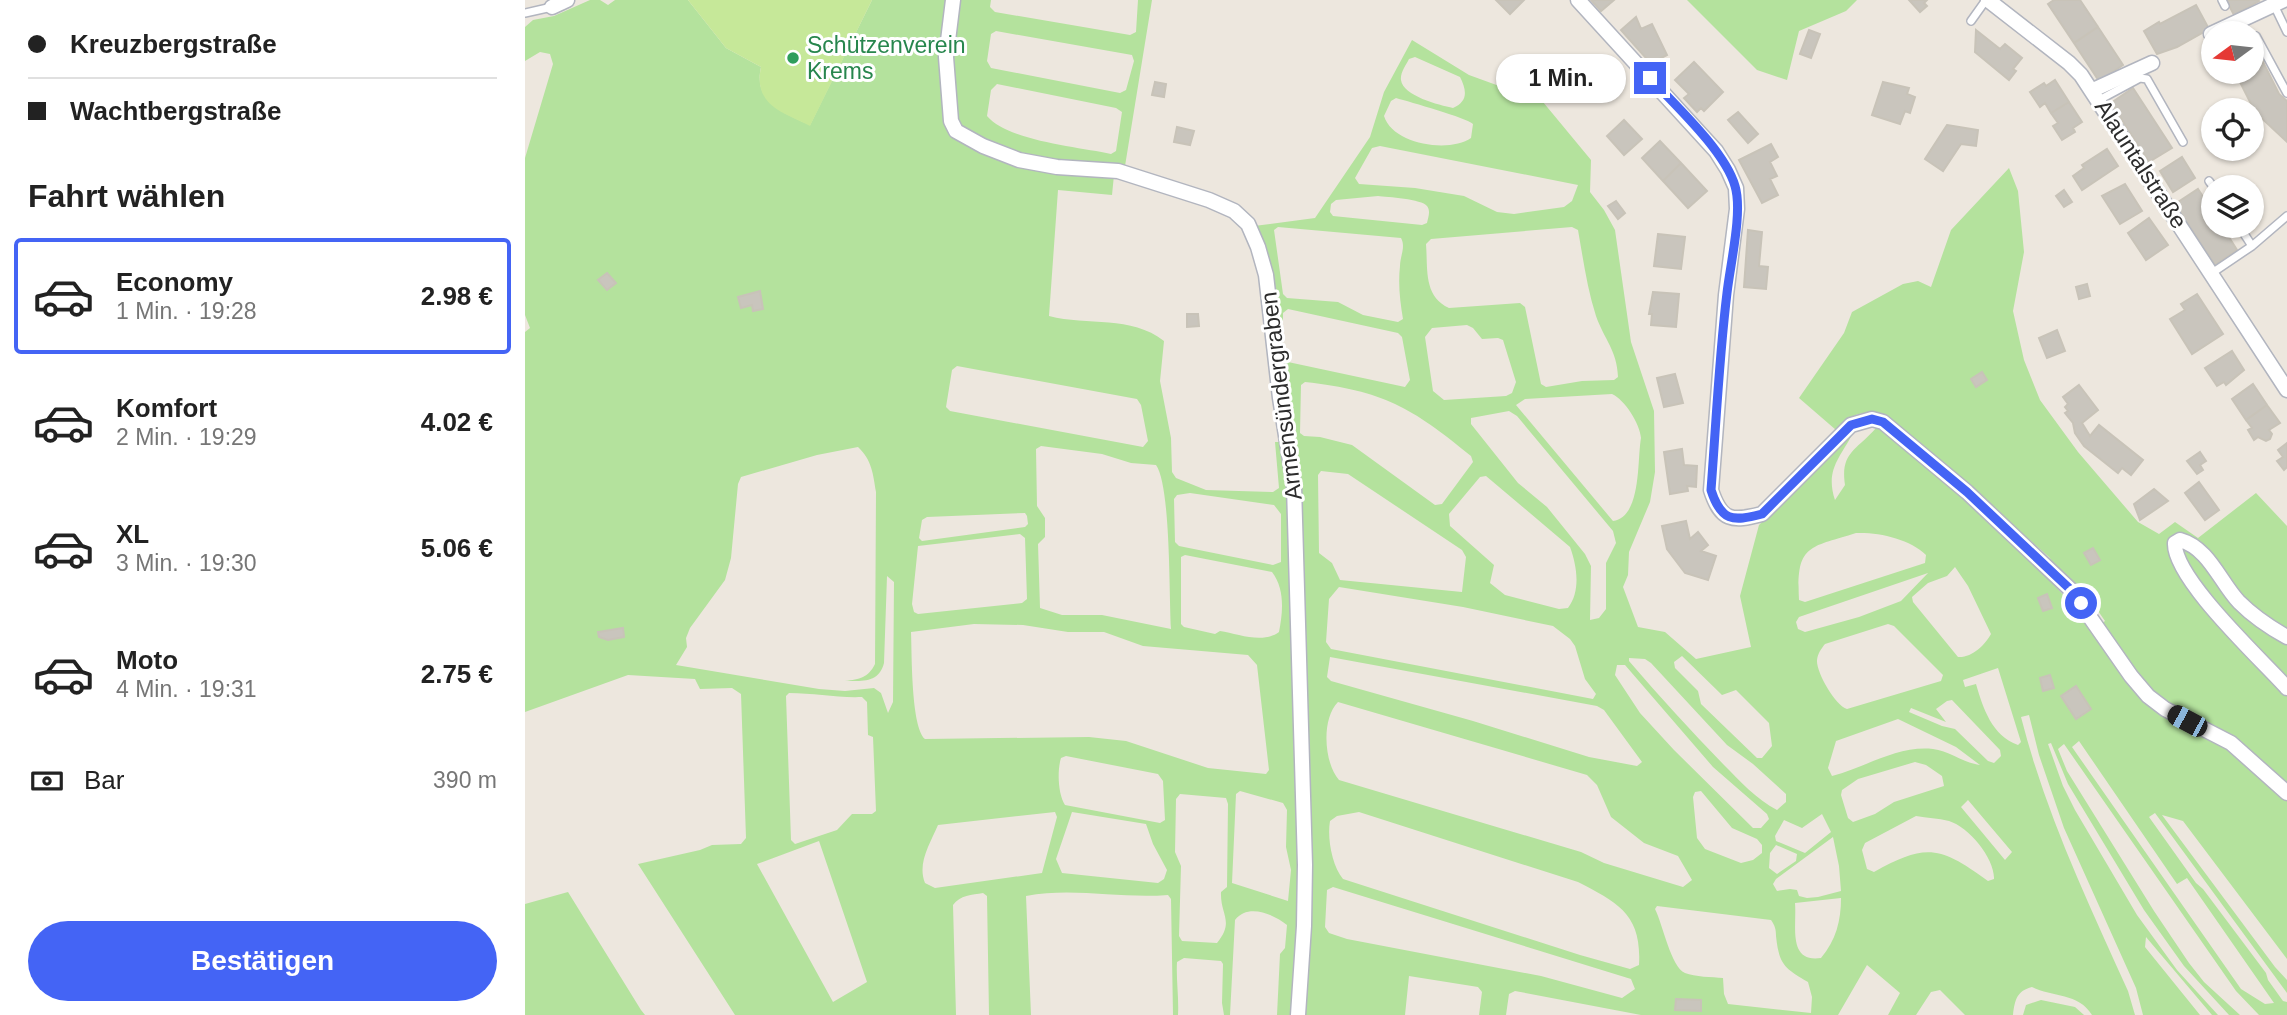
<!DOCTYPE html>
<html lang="de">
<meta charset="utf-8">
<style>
:root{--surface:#fff;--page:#f2f2f2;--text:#222;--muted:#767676;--line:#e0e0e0;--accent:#4464f5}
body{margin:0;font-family:Arial,sans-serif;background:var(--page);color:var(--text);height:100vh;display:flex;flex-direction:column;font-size:26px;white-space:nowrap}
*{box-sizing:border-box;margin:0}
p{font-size:23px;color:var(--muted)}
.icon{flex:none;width:38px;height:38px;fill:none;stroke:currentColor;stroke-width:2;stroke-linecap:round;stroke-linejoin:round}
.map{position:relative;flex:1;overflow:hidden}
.sheet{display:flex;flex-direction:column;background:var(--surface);width:525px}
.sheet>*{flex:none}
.top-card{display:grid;align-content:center;height:154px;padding:0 28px;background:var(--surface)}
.needle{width:46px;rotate:255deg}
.buttons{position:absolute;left:1676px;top:21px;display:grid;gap:14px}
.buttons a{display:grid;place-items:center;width:63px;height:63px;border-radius:50%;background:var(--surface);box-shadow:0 2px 5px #0004;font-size:35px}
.end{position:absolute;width:32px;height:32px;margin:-16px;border:9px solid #4464f5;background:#fff;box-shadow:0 0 0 4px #fff}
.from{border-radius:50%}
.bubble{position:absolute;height:49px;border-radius:24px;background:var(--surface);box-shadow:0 2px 5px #0004;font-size:23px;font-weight:700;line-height:49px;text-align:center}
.car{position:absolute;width:21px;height:42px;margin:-21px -10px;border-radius:9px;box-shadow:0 0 5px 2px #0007;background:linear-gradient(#222 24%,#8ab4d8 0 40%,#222 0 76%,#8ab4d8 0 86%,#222 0)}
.top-card b{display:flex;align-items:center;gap:24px;height:66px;font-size:26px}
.top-card b+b{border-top:2px solid var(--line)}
.top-card i{width:18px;height:18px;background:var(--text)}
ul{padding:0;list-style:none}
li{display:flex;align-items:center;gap:21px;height:116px;margin:0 14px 10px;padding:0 14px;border:4px solid transparent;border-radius:7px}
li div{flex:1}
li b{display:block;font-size:26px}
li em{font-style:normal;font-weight:700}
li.on{border-color:var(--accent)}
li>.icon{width:63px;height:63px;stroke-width:1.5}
h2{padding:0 28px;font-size:32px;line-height:84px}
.pay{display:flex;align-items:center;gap:18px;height:77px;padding:0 28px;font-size:26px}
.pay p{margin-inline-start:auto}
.action{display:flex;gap:14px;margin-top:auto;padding:14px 28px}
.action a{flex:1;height:80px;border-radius:42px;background:var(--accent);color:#fff;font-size:28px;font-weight:700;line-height:80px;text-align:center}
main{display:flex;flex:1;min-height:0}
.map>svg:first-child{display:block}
</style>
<main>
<section class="sheet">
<div class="top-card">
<b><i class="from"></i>Kreuzbergstraße</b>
<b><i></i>Wachtbergstraße</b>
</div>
<h2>Fahrt wählen</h2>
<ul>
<li class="on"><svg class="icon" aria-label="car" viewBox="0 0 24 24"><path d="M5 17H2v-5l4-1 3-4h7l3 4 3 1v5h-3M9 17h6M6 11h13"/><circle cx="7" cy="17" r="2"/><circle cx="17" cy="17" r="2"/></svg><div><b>Economy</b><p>1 Min. · 19:28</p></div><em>2.98 €</em></li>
<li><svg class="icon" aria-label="car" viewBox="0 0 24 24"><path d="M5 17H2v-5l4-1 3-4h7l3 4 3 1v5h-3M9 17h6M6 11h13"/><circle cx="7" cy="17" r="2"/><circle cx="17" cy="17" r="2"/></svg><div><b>Komfort</b><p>2 Min. · 19:29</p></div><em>4.02 €</em></li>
<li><svg class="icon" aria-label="car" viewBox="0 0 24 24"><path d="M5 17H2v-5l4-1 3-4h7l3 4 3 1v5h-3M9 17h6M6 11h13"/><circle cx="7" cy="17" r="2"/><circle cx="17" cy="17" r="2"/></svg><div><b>XL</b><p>3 Min. · 19:30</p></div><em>5.06 €</em></li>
<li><svg class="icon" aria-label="car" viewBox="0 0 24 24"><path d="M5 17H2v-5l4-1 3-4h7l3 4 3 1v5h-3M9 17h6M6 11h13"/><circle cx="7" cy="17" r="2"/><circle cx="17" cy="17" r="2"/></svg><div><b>Moto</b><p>4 Min. · 19:31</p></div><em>2.75 €</em></li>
</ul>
<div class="pay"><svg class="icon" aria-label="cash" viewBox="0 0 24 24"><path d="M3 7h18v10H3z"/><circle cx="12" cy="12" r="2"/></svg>Bar<p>390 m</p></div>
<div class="action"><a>Bestätigen</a></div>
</section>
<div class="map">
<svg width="1762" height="1015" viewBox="0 0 1762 1015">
<rect width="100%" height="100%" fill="#ede7de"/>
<path fill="#b4e29d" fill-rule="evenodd" d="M65,0h10l8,5 7,-5h73l38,48 35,19c-8,35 22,46 49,58l62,-125h119l-1,7 5,5 135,23 6,-3 2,-32h14l-27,166 -10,-1 -3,30 -54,-5 -9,126c39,10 82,-1 115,25l-4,40 11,57 1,34 4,6 30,12 67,2 6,-4 -4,-46h7l7,45 12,377 -3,85 -4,17v49h-17l3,-61 5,-6 2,-23c-14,-11 -39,-22 -52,-5l-5,95h-6l-2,-12 1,-39 -2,-3 -37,-3 -7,4c-1,18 2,35 1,53h-5l-2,-116 -3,-4c-48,4 -94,-8 -142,1l5,119h-42l-2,-119 -4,-3c-11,2 -23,2 -30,12l3,110h-221l-97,-151 62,-14 12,-5 29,-1 5,-6 -5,-144 -9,-6 -32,1 -5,-10 -67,-4 -103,37v-380l5,-4 -5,-13v-157l28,-94 -3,-10 -10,-2 -15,9v-34l8,-7 21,-4zM471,31l136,24 2,6 -8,29 -6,3 -129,-25 -4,-7 4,-27zM472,84l119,24 6,4 -6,39 -5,3c-33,-7 -103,-13 -124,-38l4,-26zM432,366l180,33 4,6 7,36 -5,6 -193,-36 -4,-4 6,-37zM516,446l61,8 29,9 25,2c15,21 13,132 15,164l-69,-14h-40l-22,-7 -2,-64 7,-7v-19l-8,-12 -1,-57zM333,447c14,13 15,27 18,45l-1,172c-7,14 -15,15 -30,17 18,0 34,2 39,-18l3,-87 7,6 -1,120 -5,11 -7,-20 -7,-5 -29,3 -26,-2 -143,-24 11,-18 -1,-9 4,-10 35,-48 6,-22 7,-74 3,-7 76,-22zM665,493l84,12 7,9v48l-8,3 -94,-19 -4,-4 -1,-43 3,-4zM500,513l2,3 1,8 -3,3 -103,14 -3,-3 3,-18 5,-3zM495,534l5,4 2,61 -5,4 -104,11 -4,-2 -2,-8 6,-58zM660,555l87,17c13,17 11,40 7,60 -16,12 -41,2 -59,-1l-5,3 -31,-7 -3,-3v-67zM449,624l49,1 45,7h36l39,14 105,9 9,10 12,105 -3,4 -58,-6 -82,-27 -37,-4 -164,2c-14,-12 -13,-85 -14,-107zM264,693c25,0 48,5 73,4l5,5 1,33 5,2 3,74 -4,3h-20l-15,16 -42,14 -4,-4 -5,-144zM541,756l92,18 5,7 2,39 -5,3 -95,-18c-7,-11 -8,-34 -4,-47zM715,791l43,12 4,7 -1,37 5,23 -3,31 -56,-18 4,-89zM655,794l46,4 2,6 -1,83 -6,5c-1,23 14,29 -4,51l-35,-2 -3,-5 2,-70 -6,-14 1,-53zM530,812l2,5 -15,56 -107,15 -10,-5c-8,-20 5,-39 13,-58zM547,812l74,12 7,20 14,26 -3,9 -6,4 -96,-10 -6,-14zM294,841l48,141 -34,20 -76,-138z
M1162,0h170l-11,11 -47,20 -12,49 -30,-10z
M887,40l57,35 74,27 48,58 -1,32 14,18 11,20 16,112 23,69 1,61 -5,30 -21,50 -1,23 -5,12 15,40 27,5 31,27 55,-12 -11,-51 19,-71 94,-92c-13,25 -28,37 -18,67l10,-15c-5,-33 12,-35 31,-57l5,-1c38,28 72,59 107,92 37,35 73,70 104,111l13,-9 -18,-26 -29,-26 -9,-12 -121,-106 -59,-38c-16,0 -22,6 -33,17l-37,-32 45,-65 8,-21 51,-28 15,-3 13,6 20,-57 58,-62 9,23 6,61 -11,59 11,49 16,40 38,52 60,70 21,12 16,-12 23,16 58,-45 31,33v433l-104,-138 -21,-6 113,152 12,13v13l-132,-180 -6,4 47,66 7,6 63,84 2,7 15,21 4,1v13h-28l-23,-24 -172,-247 -6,5 9,22 87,140 35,52 15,19 36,33h-11l-45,-49 -40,-56 -76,-126 -17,-41 -3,1 15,42 12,24 62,105 40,55 41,45h-6l-66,-78 -1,10 55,68h-57l-7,-27 -72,-160 -25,-73 -10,-40 -8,2c25,98 66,183 107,274l7,24h-43c-13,-22 -40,-18 -60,-28 -15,4 -17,12 -19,28h-48l-25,-25 -9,2 -15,23h-28l12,-22 -33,-28 -29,50h-197l-126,-24 -6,3 -3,21h-27l3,-23 -4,-5 -69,-11 -4,39h-103l-2,-431 -46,-358 61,-8 55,-81 14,-45zM890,57l45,20c7,14 8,24 -7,31 -14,-3 -50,-12 -52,-28 -1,-7 5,-15 8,-21zM871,98c14,4 71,20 77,26l-2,14c-21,15 -78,7 -87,-22l7,-15zM855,146l198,39 -6,16 -8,6 -50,7 -17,-2 -33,-16 -49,-8 -56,-4 -4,-6 17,-30zM853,196c9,1 44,3 49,10 4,5 1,12 0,17l-5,2 -89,-9 -3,-4 1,-8 5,-4zM753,227l123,11c5,9 -1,18 -1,28 -2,18 0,35 3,53l-5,3 -35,-7 -25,-13 -51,-4 -4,-4 -9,-64zM1047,227l6,3c5,28 9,58 18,86 8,23 21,34 22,61l-4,3 -32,1 -36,6 -5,-3 -16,-77 -5,-4 -71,5c-26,-12 -21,-40 -23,-64l5,-5zM763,309l110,24 4,4 8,43 -5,7 -117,-25 -5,-6v-43zM942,325l6,3 9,11 16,-1 5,2 13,42 -4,11 -6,3 -62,4 -11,-9 -8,-54 7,-9zM780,382c79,9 106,25 166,74l2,6 -31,42 -7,1 -83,-60 -32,-8 -16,-1 -4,-3 1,-48zM1087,394c13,6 28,30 29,44 -4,21 1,79 -28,83l-97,-116 9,-6zM984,411l8,5 96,115 3,12 -10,20v46l-7,9 -9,2 1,-54 -6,-12 -38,-47 -29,-24 -47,-59v-6zM796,471l27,3 114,76 4,7 -4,35 -122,-12 -8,-17 -13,-10 -1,-78zM961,476l84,71c7,19 11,44 -2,61l-9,1 -54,-14 -15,-12 4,-18 -44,-39 -1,-12 31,-37zM1331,533c23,-1 54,6 70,22l-1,8 -120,39 -6,-2c-3,-56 10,-52 57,-67zM1430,567l13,19 23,48c-6,11 -19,24 -33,23l-45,-55 -1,-5 16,-14 19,-7zM1403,573l-27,28 -42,16 -54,15 -7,-3 -2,-7 3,-5zM814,587l124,20 90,19 17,13 5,7 10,33 11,15 -3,5 -262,-50 -5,-7 3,-43zM1363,624l6,2 49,49 -2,6 -94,28c-12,-4 -31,-37 -30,-49 1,-7 4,-11 8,-16zM1157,656l40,39 14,-5 33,33 3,23 -10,12h-5l-56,-54 -3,-13 -23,-23 -1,-6zM805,657l267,49 7,4 38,52 -5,4 -48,-9 -116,-36 -142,-40 -4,-4zM1104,658l16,1 6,4 76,82 26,19 33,30v8l-9,8c-20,-10 -38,-30 -53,-45 -33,-34 -64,-68 -95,-104zM1092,665h8l88,102 54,47 2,5 -8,9h-8l-79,-78 -34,-37 -25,-38zM1473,668l23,74 -3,3c-26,-9 -35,-37 -42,-61l-11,3 -2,-7zM1427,700l48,50 1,6 -7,7 -6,-2 -33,-32 -13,-3 -33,-14 2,-4 35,14 -10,-13 11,-8zM813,702l249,73 10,10 14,32 33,26 34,13 14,24 -9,7 -79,-24 -23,-11 -242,-72c-15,-17 -18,-61 -1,-78zM1373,719l58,28 24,18c-16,-2 -31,-14 -47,-16 -35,-4 -69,19 -101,27l-4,-8 8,-27zM1554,741l98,143 10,-6 87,125 -9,1 -24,-15 -169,-242zM1390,762l11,3 16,11 2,10 -50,16 -19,12 -22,8 -5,-4 -7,-23 1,-5 16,-11zM1176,791l31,37 25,11 5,6v8l-9,7 -12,3 -36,-14 -8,-11 -4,-41 2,-5zM1443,800l44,52 -7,8 -44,-53zM834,812l219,70c40,21 64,32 61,83l-9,4 -50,-14 -237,-76c-11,-13 -16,-41 -13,-58l7,-5zM1297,814l9,18 -26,21 -29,-12 -1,-5 9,-16 18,8zM1391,816c11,2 22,2 33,5 20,6 46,38 45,58l-6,2c-48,-35 -62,-38 -114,-9l-7,-3 -5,-19 3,-7zM1308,837l6,29 2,25 -23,6 -11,1 -8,-2 -2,-6 -7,-1 -13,2 -4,-7 3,-5zM1251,845l21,9 -1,7 -19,13 -8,-6 1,-15zM808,887l298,92 4,10 -13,9 -81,-22 -194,-37 -18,-6 -4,-6 2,-37zM1316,898c0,23 -5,42 -20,60 -34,5 -24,-33 -26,-55zM1132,906l114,14c4,6 5,9 5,16 3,28 8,32 32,46l4,15 -1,16 -83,-9 -4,-10 -1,-16c-11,-1 -28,-1 -38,-5 -14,-6 -22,-48 -30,-64z
M43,892l73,118 4,5h-120v-111z
M1516,1000l34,7 9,8h-61l3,-10z"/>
<path fill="#c6e899" d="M163,0h184l-62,126c-28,-14 -57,-21 -49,-59l-35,-19z"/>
<path fill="#c9c5bd" stroke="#c8c3b8" stroke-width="2" d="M971,0h28l-14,14z
M1066,0h23l-13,11z
M1384,0h18l-3,3 3,3 -7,6z
M1529,0h26l18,27 -24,16 -26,-39z
M1701,0h32l1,1 -25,14z
M1671,5l13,24 -32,18 -20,7 -13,-23 15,-9 1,2z
M1111,17l5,12 11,-5 15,31 -10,5 1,2 -5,4 -32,-36z
M1573,27l25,38 -24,16 -25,-38z
M1284,30l11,4 -9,24 -11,-4z
M1451,30l24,19 5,-5 17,14 -9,11 3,2 -7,9 -34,-28z
M1727,40l27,54 8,7v41l-32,-30 -20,-40h17z
M1060,58l17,19 -19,18 -17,-18z
M1169,62l29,30 -19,19 -3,-3 -4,4 -13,-14 5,-4 -14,-14z
M1530,80l14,22 -18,11 -6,-10 -5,4 -10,-15 14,-9 2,3z
M630,82l11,2 -2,13 -12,-2z
M1358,82l26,6 -2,6 8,3 -5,16 -5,-2 -5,13 -28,-9z
M1608,88l39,60 -23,14 -38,-59z
M1544,102l13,20 -9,6 2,4 -13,8 -9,-14 5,-3 -7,-10z
M1213,112l20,22 -10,9 -20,-23z
M1099,120l18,19 -18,16 -17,-19z
M1422,125l31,5 -2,16 -15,-2 -18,27 -18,-12z
M652,127l17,4 -4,14 -16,-3z
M1135,141l21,22 -18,18 -21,-23z
M1246,144l7,13 -8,5 7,14 -7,3 8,16 -16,8 -23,-43z
M1582,149l11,17 -36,24 -9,-14 11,-8 -2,-3z
M1657,157l13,21 -22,14 -13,-21z
M1156,163l26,28 -19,17 -25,-27z
M1600,184l17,27 -22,13 -18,-28z
M1673,189l16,24v13h8l15,24 -22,15 -40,-61z
M1539,190l8,12 -8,5 -8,-11z
M1091,201l9,12 -7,6 -10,-13z
M1624,218l19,27 -22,15 -18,-27z
M1223,230l14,2 -3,34 9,1 -2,22 -22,-2z
M1133,234l27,3 -4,32 -27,-3z
M82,273l9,10 -9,7 -9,-10z
M1562,284l3,12 -11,3 -3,-12z
M235,291l3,18 -10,2 -1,-6 -11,3 -3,-11z
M1128,292l26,2 -3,33 -25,-2 1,-11h-3z
M1672,294l26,40 -31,20 -22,-35 15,-9 -4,-6z
M662,314h11l1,12 -12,1z
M1532,330l8,21 -18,7 -8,-20z
M1707,351l12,19 -18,15 -2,-3 -7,4 -12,-18z
M1457,372l5,8 -11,7 -5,-8z
M1150,374l8,29 -19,4 -7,-29z
M1728,384l14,21 -21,15 -14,-21z
M1554,385l19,25 -16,13 8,13 9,-11 44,35 -12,15 -9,-7 -4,5 -34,-27 -9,-13 -2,-10 -8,-10 3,-2 -3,-4 3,-3 -5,-7z
M1742,405l13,18 -11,7 3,4 -2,5 -4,2 -8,-4 -4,3 -6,-10 4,-2 -6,-8z
M1762,443v24l-3,3 -7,-9 6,-4 -5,-7z
M1157,449l2,16 13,1 -1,21 -9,-1 1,5 -18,3 -6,-42z
M1675,452l6,9 -6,4 3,5 -6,4 -10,-13z
M1674,482l20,28 -14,10 -20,-27z
M1629,489l14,12 -28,19 -6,-16z
M1161,521l4,18 8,-7 10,13 -7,6 15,5 -8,24 -23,-7 -18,-24 -5,-23z
M1568,548l7,12 -9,5 -7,-12z
M1522,594l5,14 -9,3 -5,-13z
M98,628l1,9 -16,3 -9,-3 -1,-5z
M1525,675l4,13 -11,3 -3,-13z
M1551,686l15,23 -15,10 -15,-23z
M1151,999l25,1v11l-26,-1z"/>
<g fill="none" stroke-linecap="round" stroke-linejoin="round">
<defs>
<path id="service" d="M1697,0l3,6
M1749,5l13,27
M0,13l27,-6
M1446,21l15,-21
M1731,36l31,57
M1574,100l41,-22 7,1 36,63
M1684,181l5,7
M1714,226l13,20
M1687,273l40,-27 35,-30"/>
<path id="minor" d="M428,0l-7,57 5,64 5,10 27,15 36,14 38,7 61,4 91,29 25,11 14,13 10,23 8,28 14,123 14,88 11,379 -1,61 -6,89
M1053,0l138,151 12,19 8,18 1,21 -11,86 -15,195c10,31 21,32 51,24l89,-89 21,-6 11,3 84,70 104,98 60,86 17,20 17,13 66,34 56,50
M1463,0l81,63 12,12 206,315
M27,7l15,-7
M1686,34l73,-34
M1568,90l59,-27
M1762,637c-18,-10 -33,-20 -48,-35 -19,-20 -30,-54 -59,-62l-5,3c-2,35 87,117 112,145"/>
</defs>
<use href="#service" stroke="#b2b5bf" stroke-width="10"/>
<use href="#minor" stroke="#b2b5bf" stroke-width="17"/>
<use href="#service" stroke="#fff" stroke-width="7"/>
<use href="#minor" stroke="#fff" stroke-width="14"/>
</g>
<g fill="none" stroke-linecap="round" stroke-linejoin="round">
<path stroke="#4464f5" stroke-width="9" d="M1125,78c25,27 75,73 85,108 8,26 -5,79 -8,107 -8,65 -11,132 -16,197 10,31 21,32 51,24l89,-89 21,-6 11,3 84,70 104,98 10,13"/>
</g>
<circle fill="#2e9e5b" stroke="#fff" stroke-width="2.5" cx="268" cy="58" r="7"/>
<g text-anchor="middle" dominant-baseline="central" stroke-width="6" stroke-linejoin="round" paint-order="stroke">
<g font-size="23" fill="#27864d" stroke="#fff" text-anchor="start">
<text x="282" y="45">Schützenverein<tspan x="282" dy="26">Krems</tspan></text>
</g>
<g font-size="23" fill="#2c2c2c" stroke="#fff">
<text transform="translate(1616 164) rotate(57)">Alauntalstraße</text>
<text transform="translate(756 396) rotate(-97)">Armensündergraben</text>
</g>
</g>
</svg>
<div class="buttons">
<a><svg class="needle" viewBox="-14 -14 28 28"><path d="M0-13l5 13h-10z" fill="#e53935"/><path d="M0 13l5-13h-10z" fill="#767676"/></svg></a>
<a><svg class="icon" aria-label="locate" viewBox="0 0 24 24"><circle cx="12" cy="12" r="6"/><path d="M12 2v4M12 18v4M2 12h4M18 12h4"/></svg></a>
<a><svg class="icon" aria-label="layers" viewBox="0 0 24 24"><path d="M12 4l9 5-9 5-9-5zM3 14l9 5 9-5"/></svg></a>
</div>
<i class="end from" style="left:1556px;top:603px"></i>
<i class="end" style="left:1125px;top:78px"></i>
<div class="bubble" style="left:971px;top:54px;width:130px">1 Min.</div>
<i class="car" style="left:1662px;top:721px;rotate:298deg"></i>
</div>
</main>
